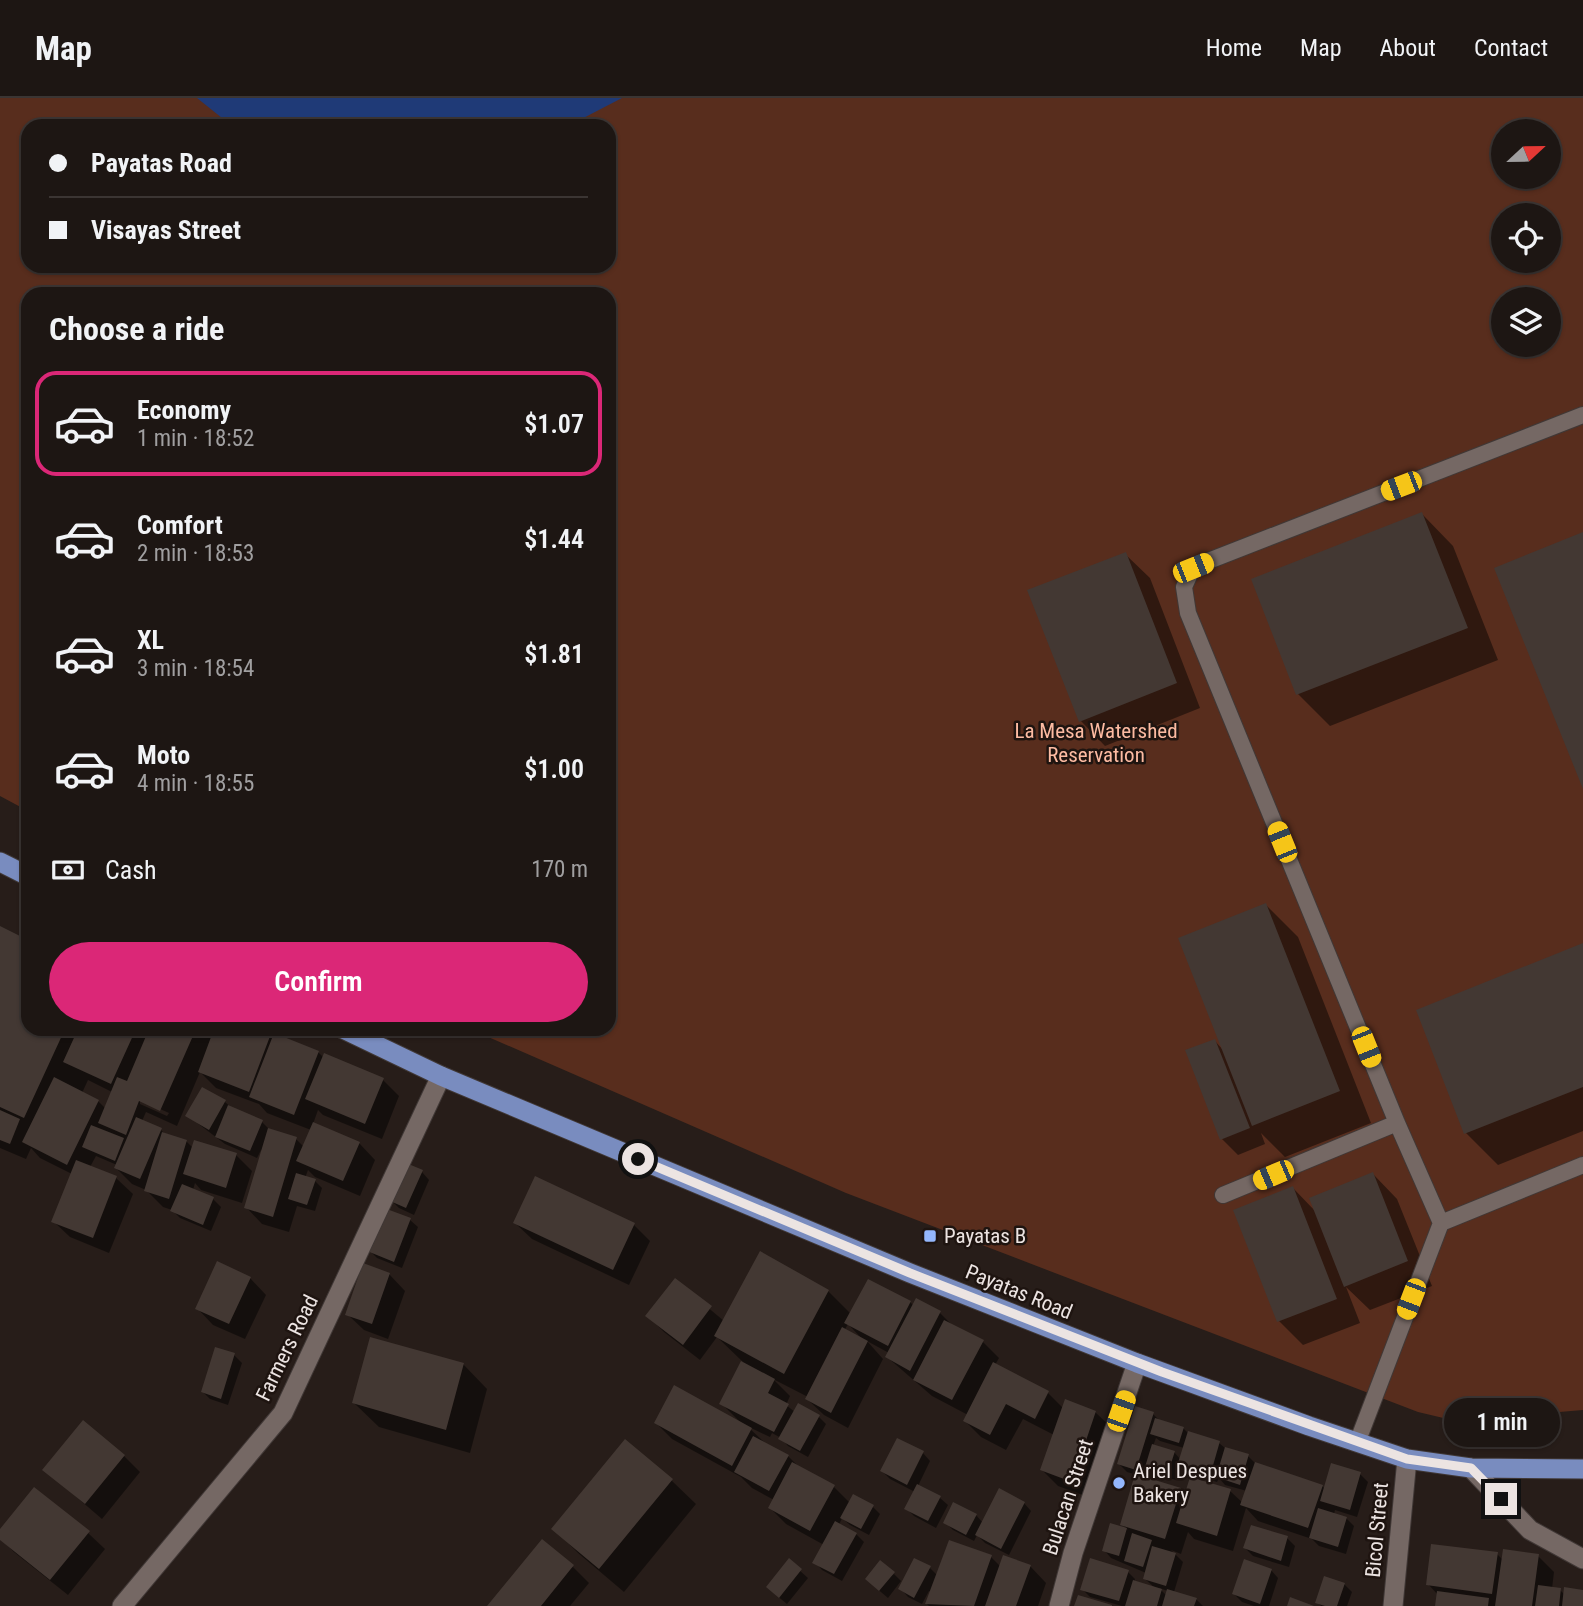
<!DOCTYPE html>
<meta charset="utf-8">
<style>
:root{--surface:#1d1613;--page:#251f1c;--text:#f1f3f6;--muted:#a09fa0;--line:#3b3533;--accent:#db2777}
body{margin:0;font-family:"Roboto Condensed",sans-serif;background:var(--page);color:var(--text);height:100vh;display:flex;flex-direction:column;font-size:26px;white-space:nowrap}
*{box-sizing:border-box;margin:0}
p{font-size:23px;color:var(--muted)}
.icon{flex:none;width:38px;height:38px;fill:none;stroke:currentColor;stroke-width:2;stroke-linecap:round;stroke-linejoin:round}
.map{position:relative;flex:1;overflow:hidden}
.sheet{position:absolute;left:21px;top:189px;width:595px;height:749px;display:flex;flex-direction:column;background:var(--surface);border-radius:21px;box-shadow:0 2px 5px #0004,0 0 0 2px var(--line)}
.sheet>*{flex:none}
.banner{position:absolute;left:21px;top:21px;width:595px;height:154px;border-radius:21px;box-shadow:0 2px 5px #0004,0 0 0 2px var(--line);display:grid;align-content:center;height:154px;padding:0 28px;background:var(--surface)}
.needle{width:46px;rotate:68deg}
.buttons{position:absolute;left:1491px;top:21px;display:grid;gap:14px}
.buttons a{display:grid;place-items:center;width:70px;height:70px;border-radius:50%;background:var(--surface);box-shadow:0 2px 5px #0004,0 0 0 2px var(--line);font-size:35px}
.end{position:absolute;width:32px;height:32px;margin:-16px;border:9px solid #ece4e2;background:#111;box-shadow:0 0 0 4px #111}
.from{border-radius:50%}
.bubble{position:absolute;height:49px;border-radius:24px;background:var(--surface);box-shadow:0 2px 5px #0004,0 0 0 2px var(--line);font-size:23px;font-weight:600;line-height:49px;text-align:center}
.car{position:absolute;width:21px;height:42px;margin:-21px -10px;border-radius:9px;box-shadow:0 0 5px 2px #0007;background:linear-gradient(#f5c518 24%,#345 0 40%,#f5c518 0 76%,#345 0 86%,#f5c518 0)}
.banner b{display:flex;align-items:center;gap:24px;height:66px;font-size:26px}
.banner b+b{border-top:2px solid var(--line)}
.banner i{width:18px;height:18px;background:var(--text)}
ul{padding:0;list-style:none}
li{display:flex;align-items:center;gap:21px;height:105px;margin:0 14px 10px;padding:0 14px;border:4px solid transparent;border-radius:21px}
li div{flex:1}
li b{display:block;font-size:26px}
li em{font-style:normal;font-weight:600}
li.selected{border-color:var(--accent)}
li>.icon{width:63px;height:63px;stroke-width:1.5}
h2{padding:0 28px;font-size:32px;line-height:84px}
.pay{display:flex;align-items:center;gap:18px;height:77px;padding:0 28px;font-size:26px}
.pay p{margin-inline-start:auto}
.primary-button{display:flex;gap:14px;margin-top:auto;padding:14px 28px}
.primary-button a{flex:1;height:80px;border-radius:42px;background:var(--accent);color:#fff;font-size:28px;font-weight:600;line-height:80px;text-align:center}
header{display:flex;align-items:center;gap:42px;box-sizing:border-box;height:98px;padding:0 35px;background:var(--surface);border-bottom:2px solid var(--line)}
header strong{font-size:33px}
nav{display:flex;gap:38px;margin-inline-start:auto;font-size:24px}
.map>svg:first-child{display:block}
</style>
<header>
<strong>Map</strong>
<nav><a>Home</a><a>Map</a><a>About</a><a>Contact</a></nav>
</header>
<div class="map">
<svg width="1583" height="1508" viewBox="0 0 1583 1508">
<rect width="100%" height="100%" fill="#271d19"/>
<path fill="#582d1d" fill-rule="evenodd" d="M0,0h1583v1312l-127,11 -38,-9 -572,-219 -376,-164h139v-735h-581v517l-28,-15zM28,28h581v140h-581zM1503,33h46v46h-46zM1503,117h46v46h-46zM1503,201h46v46h-46z"/>
<path fill="#1f3a77" d="M197,0h425l-54,28h-336z"/>
<path fill="#0007" fill-rule="evenodd" d="M1422,416l31,32 45,114 -168,66 -32,-32 -45,-114z
M1125,456l25,24 50,130 -95,38 -24,-25z
M1266,807l32,32 73,186 -86,34 -24,-24 4,11 -27,11 -16,-16 -7,-98 8,9z
M0,830l28,13v88h175l9,9 4,-9h46l56,23 6,6 59,22 16,16 -17,43 -59,-24 -5,-5 -5,14 46,19 16,17 -15,36 -45,-19 -7,-7 -3,8 10,3 7,7 -7,23 -18,-5 -8,26 -27,-8 -16,-17 17,-56 -2,-1 -4,8 -32,-14 -37,-28 15,-27 22,13 8,7 29,13 7,7 27,10 8,8 7,-17 -44,-17 -8,-9 -43,-16 -16,-16 -23,54 -31,-14 -4,9 19,9 5,5 20,6 7,7 43,7 16,16 -10,32 -41,-13 -6,-7 -2,7 20,9 8,8 -10,24 -31,-13 -8,-8 -9,-3 -17,-17 -14,-6 -16,-16 1,-3 -21,-9 -6,11 26,11 17,16 -24,59 -39,-16 -17,-16 19,-47 -32,-16 -9,-10 -5,11 -26,-11zM88,982l24,12 -6,17 -8,-8 -16,-8zM140,1002l29,13 -2,3 -27,-12z
M1583,847v186l-85,34 -32,-32z
M422,1074l7,8 -15,35 -15,-7 -7,-7z
M1373,1076l24,25 35,87 -62,24 -24,-23 14,36 -57,22 -24,-24 14,-133 23,24z
M410,1122l8,7 -16,41 -25,-10 -8,-8z
M515,1125l119,2 16,16 -21,44 -97,-46z
M389,1176l16,17 -17,48 -24,-9 -17,-16z
M250,1180l16,17 -21,44 -32,-14 -16,-17z
M675,1182l49,41 104,-30 23,23 59,-12 4,4 26,7 14,14 29,15 16,16 -4,7 53,28 15,15 32,4 17,16 -24,69 -30,-11 -16,-16 12,-35 -31,-16 -17,31 -25,-13 -16,-16 3,-6 -36,-19 -45,-39 2,-4 -22,-12 16,18 -35,69 -24,-13 -17,-16 1,-2 -35,-18 17,17 -4,9 9,7 24,5 7,7 -18,33 -20,-11 -7,-8 -9,-5 -2,4 -23,-11 19,18 22,12 12,12 34,19 16,16 23,4 7,7 -11,21 -19,-10 -8,-7 -3,7 17,9 8,8 -22,39 -20,-11 -7,-8 9,-17 -38,-21 -16,-16 4,-8 -22,-12 -11,-11 -69,-38 -16,-16h85l-19,-19 21,-42 -26,-25 -17,23 -36,-28 -16,-16zM848,1226l15,16 -19,-9z
M234,1257l8,8 -14,42 -18,-6 -7,-7z
M463,1266l24,25 -17,64 -91,-26 -25,-24z
M1136,1310l17,6 8,8 22,6 5,5 31,10 6,5 23,8 8,8 66,22 3,3 35,-15 8,8 -11,35 -22,-7 -1,4 12,4 8,8 -8,28 -27,-8 -7,-7 -54,-18 -12,-13 -13,43 -39,-12 -6,-7 -7,22 -10,-4 12,12 -9,30 22,7 7,7h-81l-32,-9 -8,-8 46,-17 7,7 -1,3 21,6 -10,-9 1,-6 -35,-15 -7,-8 7,-25 17,5 -6,-6 15,-49 -10,-3 -8,-8zM1156,1340l4,3 24,7 -3,12 -7,-8 -21,-6zM1147,1368l8,8 21,6 4,-14 7,7 30,9 2,-4 6,7 22,6 -4,12 -13,-12 -44,5 -6,-6 -37,-12zM1159,1490l9,3 -1,5z
M923,1355l7,8 -12,25 22,12 8,7 -12,23 -22,-12 -8,-8 9,-16 -25,-13 -8,-8z
M124,1358l16,16 -38,47 -57,-49z
M671,1382l25,24 -72,88 -46,-39 -24,-24z
M1024,1405l7,8 -22,44 -24,-12 -8,-8 -3,6 -21,-11 -8,-8 31,-7 7,8z
M0,1434l88,1 17,16 -37,46 -54,-43 -14,-14z
M1287,1440l8,8 -6,21 -36,-11 -8,-8z
M1497,1456l6,6 35,-4 16,16 -2,17 8,1 5,5 18,-4v15h-146l1,-11 -10,-11z
M991,1459l10,10 29,-1 16,17 -8,23h-109l-2,-2 4,-12 -2,-1 -7,13 -14,-7 -7,-8 29,-21 7,7z
M789,1463l19,17 -21,26 -11,-9z
M573,1469l16,16 -19,23h-81z
M1271,1472l7,8 -9,28h-15l-12,-4 -8,-8z
M894,1476l7,7 -13,17 -13,-11z
M1344,1486l8,8 -5,14h-26l-4,-4z"/>
<path fill="#433833" d="M1422,414l46,116 -172,67 -45,-116z
M1583,434v257l-89,-221z
M1126,454l51,131 -98,39 -52,-132z
M1266,805l74,188 -88,35 -74,-188z
M0,828l28,14v89h37l-41,89 -24,-11z
M1583,845v144l-119,47 -48,-124z
M78,931h58l-25,55 -48,-22z
M149,931h47l-36,82 -21,-10 -13,34 -28,-12 19,-46 10,4z
M214,931h53l5,2 -23,61 -51,-20z
M274,935l45,18 -25,64 -45,-18z
M1215,941l35,89 -30,12 -35,-90z
M324,955l60,25 -19,46 -60,-25z
M54,979l45,23 -32,65 -45,-23z
M202,989l24,13 -17,30 -24,-14z
M228,1007l35,15 -13,31 -35,-14z
M0,1012l20,9 -10,25 -10,-4z
M136,1019l26,11 -22,51 -26,-11z
M313,1024l47,20 -17,39 -47,-20z
M91,1027l33,13 -9,23 -33,-14z
M268,1030l29,9 -24,80 -29,-9z
M162,1034l25,8 -18,59 -25,-8z
M194,1042l43,13 -11,35 -43,-14z
M76,1062l41,16 -24,62 -42,-16z
M406,1065l17,7 -17,38 -16,-7z
M1373,1074l35,89 -64,26 -35,-89z
M296,1075l20,6 -9,26 -19,-6z
M535,1078l100,47 -22,47 -100,-47z
M182,1086l32,13 -11,28 -33,-14z
M1293,1088l44,113 -60,23 -44,-112z
M384,1110l27,10 -17,44 -27,-11z
M760,1153l69,39 -45,84 -70,-38z
M217,1163l34,16 -22,47 -34,-15z
M363,1165l27,10 -18,51 -27,-9z
M675,1180l37,28 -29,39 -38,-29z
M868,1181l43,22 -23,45 -44,-23z
M916,1200l25,13 -31,60 -25,-14z
M944,1222l40,20 -32,60 -39,-20z
M842,1229l26,14 -37,72 -26,-14z
M370,1239l94,26 -18,67 -94,-27z
M215,1249l20,6 -14,46 -20,-7z
M741,1263l34,18 -7,14 21,11 -15,28 -55,-28z
M993,1264l56,29 -14,28 -29,-15 -16,31 -27,-14z
M674,1287l78,43 -20,38 -78,-43z
M1065,1301l31,12 -24,71 -32,-12z
M798,1305l22,12 -20,36 -22,-12z
M1135,1308l19,6 -18,58 -19,-6z
M1155,1320l29,9 -5,16 -29,-9z
M83,1322l42,35 -40,49 -43,-34z
M1188,1333l32,10 -10,35 -33,-10z
M753,1338l36,19 -20,36 -35,-19z
M897,1340l27,13 -17,34 -27,-14z
M625,1341l48,40 -74,90 -48,-40z
M1152,1346l23,7 -7,22 -23,-6z
M1225,1349l24,7 -9,31 -24,-8z
M792,1364l43,23 -25,46 -42,-23z
M1255,1364l68,23 -15,43 -68,-23z
M1331,1365l30,9 -11,38 -30,-9z
M1135,1376l46,14 -16,51 -45,-14z
M1190,1379l41,12 -14,47 -41,-13z
M917,1386l24,12 -13,25 -24,-12z
M34,1389l56,44 -40,49 -50,-40v-11z
M999,1390l26,14 -24,47 -26,-14z
M853,1396l21,11 -13,24 -21,-11z
M953,1404l24,12 -11,21 -23,-12z
M1318,1410l29,9 -9,30 -29,-9z
M835,1423l22,12 -23,41 -22,-11z
M1110,1425l17,5 -8,28 -17,-5z
M1251,1427l37,11 -7,25 -38,-13z
M1132,1435l20,7 -9,27 -19,-6z
M542,1441l32,26 -33,41h-54z
M949,1442l43,15 -18,51 -49,-2z
M1431,1446l67,8 -6,42 -66,-9z
M1152,1448l24,7 -10,33 -23,-7z
M1503,1451l36,5 -7,52h-37z
M1003,1457l28,10 -15,41h-31z
M789,1460l13,11 -23,29 -13,-11z
M914,1460l17,8 -17,32 -16,-9z
M1090,1460l39,12 -10,31 -39,-11z
M1244,1461l28,10 -12,35 -28,-10z
M880,1462l15,12 -16,19 -14,-12z
M1324,1478l21,7 -8,23h-12l-10,-3z
M1133,1482l29,9 -5,17h-32z
M1538,1487l23,3 -2,18h-24z
M1564,1489l19,3v16h-21z
M1167,1491l30,9 -3,8h-32z
M1437,1493l52,7 -1,8h-53z
M1078,1497l34,10v1h-38z
M1290,1499l24,9h-27z"/>
<g fill="none" stroke-linecap="round" stroke-linejoin="round">
<defs>
<path id="service" d="M1223,1097l174,-72
M1441,1125l142,-58
M1357,1345l84,-220 -44,-100 -209,-510 -4,-26 9,-20 390,-152"/>
<path id="minor" d="M1471,1370l59,62 53,29
M122,1508l161,-193 158,-337
M1059,1508l14,-53 64,-190
M1393,1508l14,-147"/>
<path id="primary" d="M0,764l28,14
M343,931l98,47 469,197 227,90 172,63 98,33 64,9 112,1"/>
</defs>
<use href="#service" stroke="#403836" stroke-width="18"/>
<use href="#minor" stroke="#403836" stroke-width="21"/>
<use href="#primary" stroke="#403836" stroke-width="21"/>
<use href="#service" stroke="#756864" stroke-width="16"/>
<use href="#minor" stroke="#756864" stroke-width="19"/>
<use href="#primary" stroke="#798cbf" stroke-width="19"/>
</g>
<g fill="none" stroke-linecap="round" stroke-linejoin="round">
<path stroke="#ece4e2" stroke-width="9" d="M638,1061l272,114 252,99 245,87 64,9 30,31"/>
</g>
<g fill="#94b7fd" stroke="#1e1410" stroke-width="2.5">
<rect x="923" y="1131" width="14" height="14" rx="3.5"/>
<circle cx="1119" cy="1385" r="7"/>
</g>
<g text-anchor="middle" dominant-baseline="central" stroke-width="5" stroke-linejoin="round" paint-order="stroke">
<g font-size="21" fill="#fdbba2" stroke="#1e1410">
<text x="1096" y="633">La Mesa Watershed<tspan x="1096" dy="24">Reservation</tspan></text>
</g>
<g font-size="21" fill="#ece4e2" stroke="#1e1410" text-anchor="start">
<text x="944" y="1138">Payatas B</text>
<text x="1133" y="1373">Ariel Despues<tspan x="1133" dy="24">Bakery</tspan></text>
</g>
<g font-size="21" fill="#ece4e2" stroke="#1e1410">
<text transform="translate(1019 1194) rotate(22)">Payatas Road</text>
<text transform="translate(287 1250) rotate(-64)">Farmers Road</text>
<text transform="translate(1068 1399) rotate(-72)">Bulacan Street</text>
<text transform="translate(1377 1432) rotate(-85)">Bicol Street</text>
</g>
</g>
</svg>
<div class="buttons">
<a><svg class="needle" viewBox="-14 -14 28 28"><path d="M0-13l5 13h-10z" fill="#e53935"/><path d="M0 13l5-13h-10z" fill="#a09fa0"/></svg></a>
<a><svg class="icon" aria-label="locate" viewBox="0 0 24 24"><circle cx="12" cy="12" r="6"/><path d="M12 2v4M12 18v4M2 12h4M18 12h4"/></svg></a>
<a><svg class="icon" aria-label="layers" viewBox="0 0 24 24"><path d="M12 4l9 5-9 5-9-5zM3 14l9 5 9-5"/></svg></a>
</div>
<i class="end from" style="left:638px;top:1061px"></i>
<i class="end" style="left:1501px;top:1401px"></i>
<div class="bubble" style="left:1444px;top:1300px;width:116px">1 min</div>
<i class="car" style="left:1401px;top:388px;rotate:249deg"></i>
<i class="car" style="left:1193px;top:470px;rotate:68deg"></i>
<i class="car" style="left:1282px;top:744px;rotate:338deg"></i>
<i class="car" style="left:1366px;top:949px;rotate:158deg"></i>
<i class="car" style="left:1273px;top:1077px;rotate:247deg"></i>
<i class="car" style="left:1411px;top:1201px;rotate:201deg"></i>
<i class="car" style="left:1121px;top:1313px;rotate:19deg"></i>
<div class="banner">
<b><i class="from"></i>Payatas Road</b>
<b><i></i>Visayas Street</b>
</div>
<section class="sheet">
<h2>Choose a ride</h2>
<ul>
<li class="selected"><svg class="icon" aria-label="car" viewBox="0 0 24 24"><path d="M5 17H2v-5l4-1 3-4h7l3 4 3 1v5h-3M9 17h6M6 11h13"/><circle cx="7" cy="17" r="2"/><circle cx="17" cy="17" r="2"/></svg><div><b>Economy</b><p>1 min · 18:52</p></div><em>$1.07</em></li>
<li><svg class="icon" aria-label="car" viewBox="0 0 24 24"><path d="M5 17H2v-5l4-1 3-4h7l3 4 3 1v5h-3M9 17h6M6 11h13"/><circle cx="7" cy="17" r="2"/><circle cx="17" cy="17" r="2"/></svg><div><b>Comfort</b><p>2 min · 18:53</p></div><em>$1.44</em></li>
<li><svg class="icon" aria-label="car" viewBox="0 0 24 24"><path d="M5 17H2v-5l4-1 3-4h7l3 4 3 1v5h-3M9 17h6M6 11h13"/><circle cx="7" cy="17" r="2"/><circle cx="17" cy="17" r="2"/></svg><div><b>XL</b><p>3 min · 18:54</p></div><em>$1.81</em></li>
<li><svg class="icon" aria-label="car" viewBox="0 0 24 24"><path d="M5 17H2v-5l4-1 3-4h7l3 4 3 1v5h-3M9 17h6M6 11h13"/><circle cx="7" cy="17" r="2"/><circle cx="17" cy="17" r="2"/></svg><div><b>Moto</b><p>4 min · 18:55</p></div><em>$1.00</em></li>
</ul>
<div class="pay"><svg class="icon" aria-label="cash" viewBox="0 0 24 24"><path d="M3 7h18v10H3z"/><circle cx="12" cy="12" r="2"/></svg>Cash<p>170 m</p></div>
<div class="primary-button"><a>Confirm</a></div>
</section>
</div>
